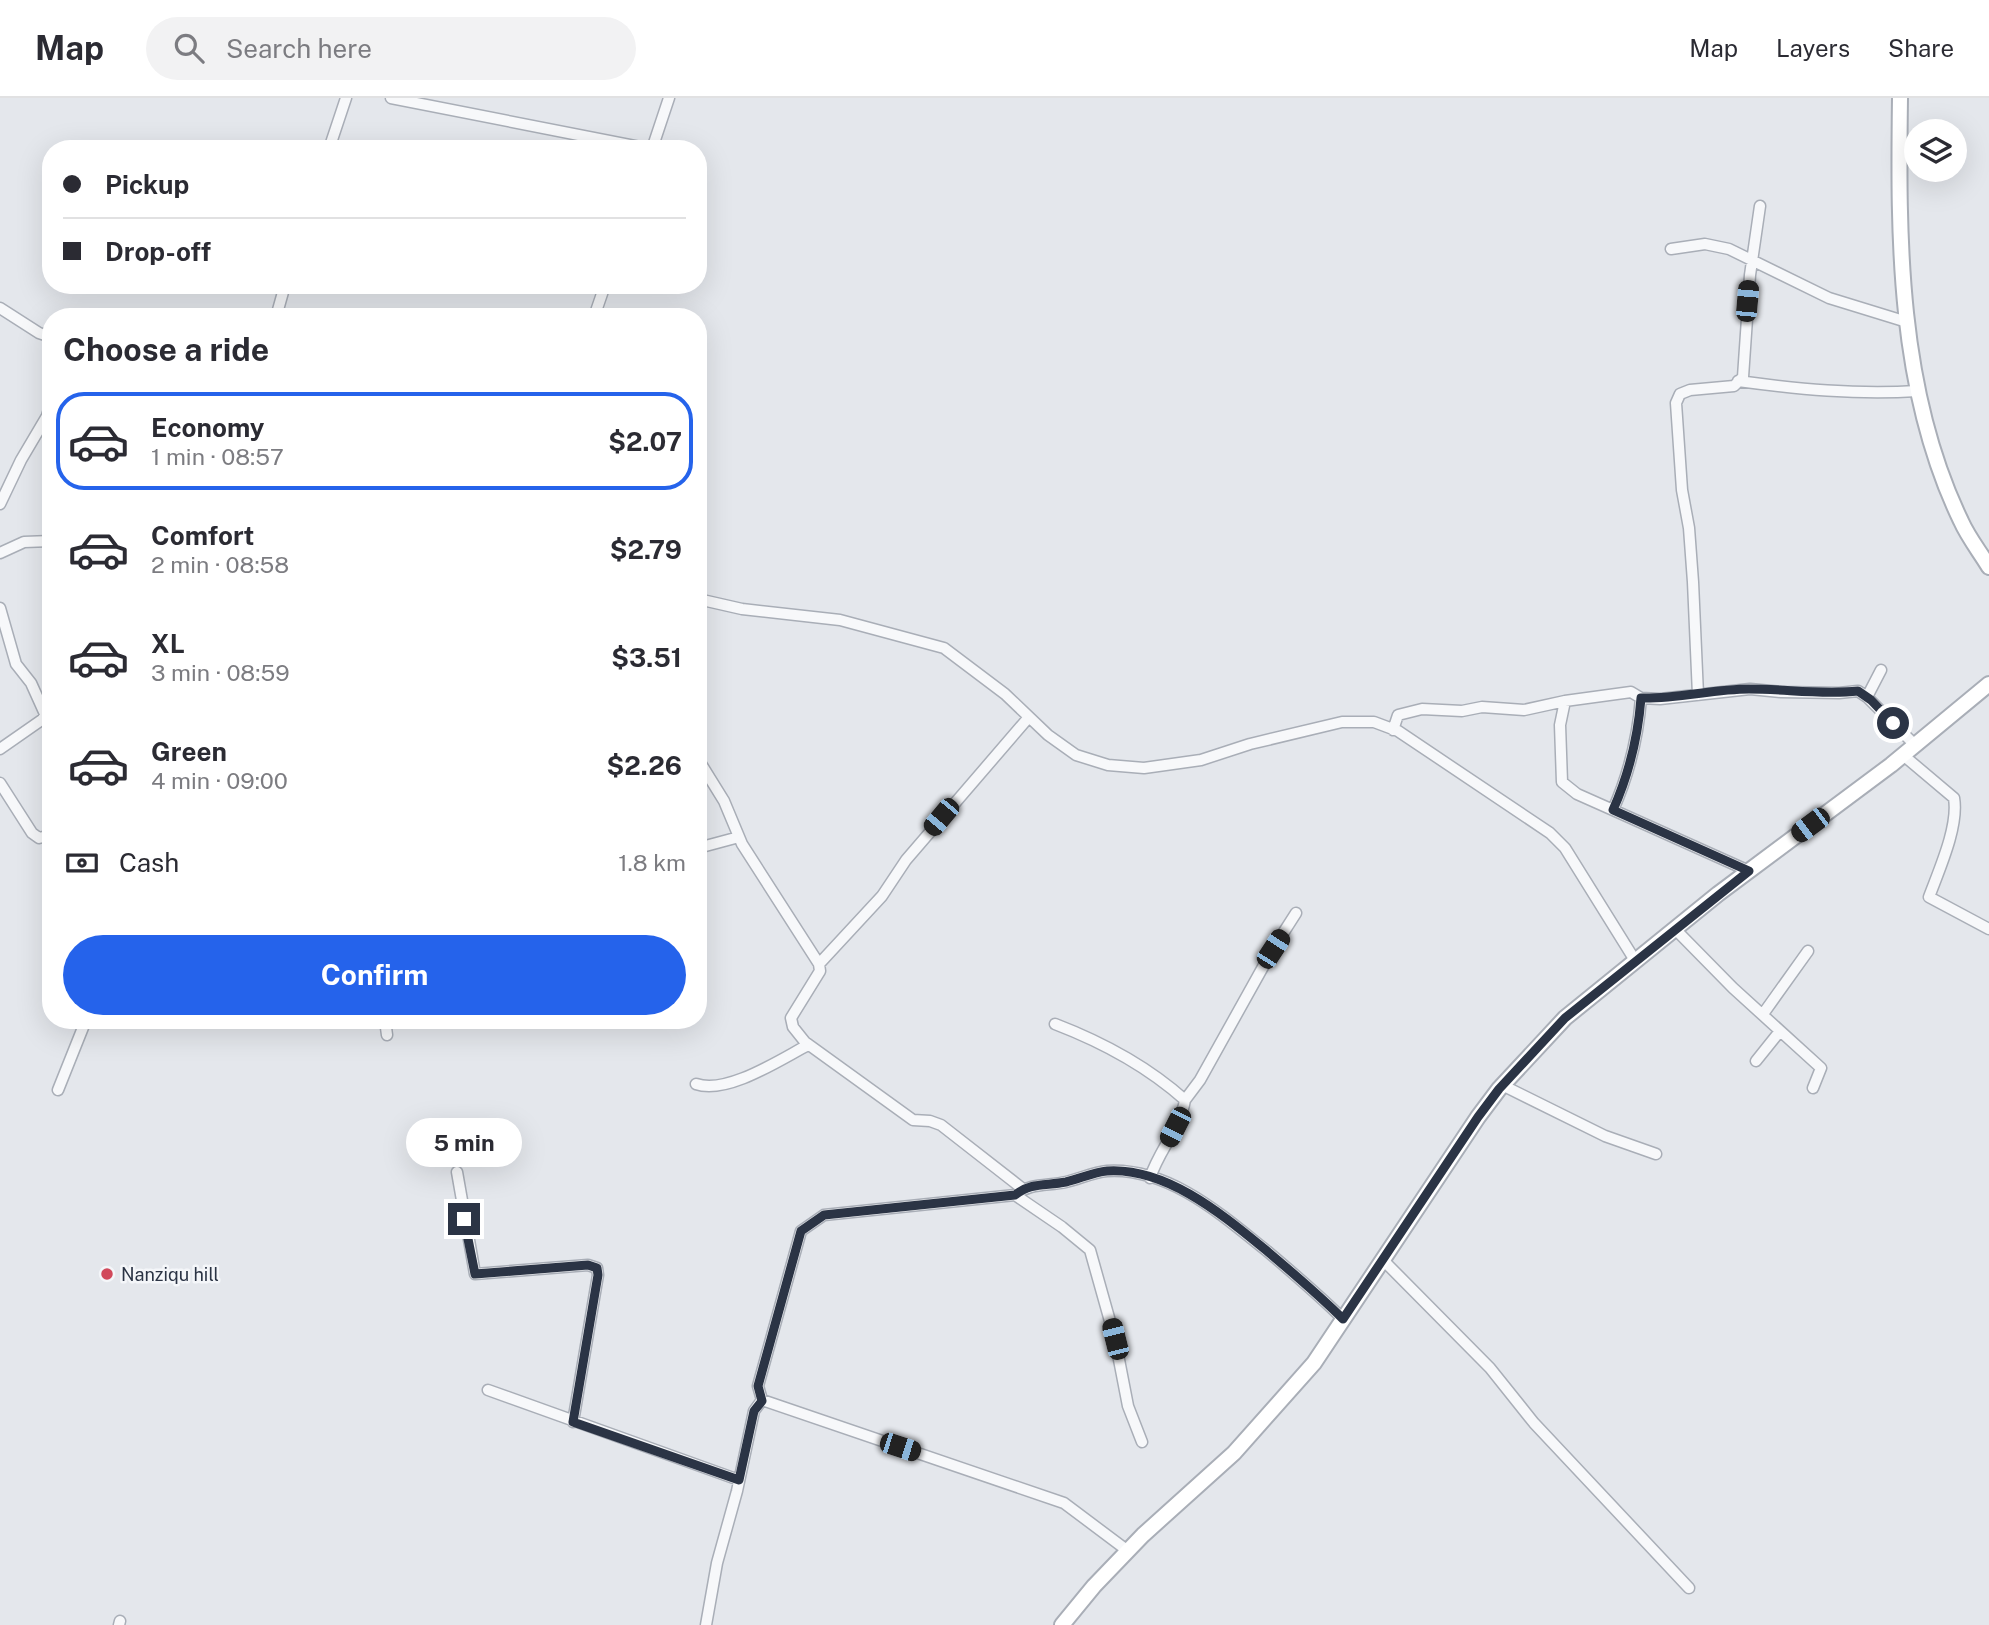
<!DOCTYPE html>
<meta charset="utf-8">
<style>
:root{--surface:#fff;--page:#f2f2f3;--text:#2b2b33;--muted:#7c7c81;--line:#e1e1e2;--accent:#2563eb}
body{margin:0;font-family:"Public Sans",sans-serif;background:var(--page);color:var(--text);height:100vh;display:flex;flex-direction:column;font-size:26px;white-space:nowrap}
*{box-sizing:border-box;margin:0}
p{font-size:23px;color:var(--muted)}
.icon{flex:none;width:38px;height:38px;fill:none;stroke:currentColor;stroke-width:2;stroke-linecap:round;stroke-linejoin:round}
.map{position:relative;flex:1;overflow:hidden}
.panel{position:absolute;left:42px;top:210px;width:665px;height:721px;display:flex;flex-direction:column;background:var(--surface);border-radius:28px;box-shadow:0 7px 28px #0002}
.panel>*{flex:none}
.guide{position:absolute;left:42px;top:42px;width:665px;height:154px;border-radius:28px;box-shadow:0 7px 28px #0002;display:grid;align-content:center;height:154px;padding:0 21px;background:var(--surface)}
.buttons{position:absolute;left:1904px;top:21px;display:grid;gap:14px}
.buttons a{display:grid;place-items:center;width:63px;height:63px;border-radius:50%;background:var(--surface);box-shadow:0 7px 28px #0002;font-size:35px}
.end{position:absolute;width:32px;height:32px;margin:-16px;border:9px solid #2b3445;background:#fff;box-shadow:0 0 0 4px #fff}
.from{border-radius:50%}
.bubble{position:absolute;height:49px;border-radius:24px;background:var(--surface);box-shadow:0 7px 28px #0002;font-size:23px;font-weight:700;line-height:49px;text-align:center}
.car{position:absolute;width:21px;height:42px;margin:-21px -10px;border-radius:9px;box-shadow:0 0 5px 2px #0007;background:linear-gradient(#222 24%,#8ab4d8 0 40%,#222 0 76%,#8ab4d8 0 86%,#222 0)}
.guide b{display:flex;align-items:center;gap:24px;height:66px;font-size:26px}
.guide b+b{border-top:2px solid var(--line)}
.guide i{width:18px;height:18px;background:var(--text)}
ul{padding:0;list-style:none}
li{display:flex;align-items:center;gap:21px;height:98px;margin:0 14px 10px;padding:0 7px;border:4px solid transparent;border-radius:28px}
li div{flex:1}
li b{display:block;font-size:26px}
li em{font-style:normal;font-weight:700}
li.active{border-color:var(--accent)}
li>.icon{width:63px;height:63px;stroke-width:1.5}
h2{padding:0 21px;font-size:32px;line-height:84px}
.pay{display:flex;align-items:center;gap:18px;height:77px;padding:0 21px;font-size:26px}
.pay p{margin-inline-start:auto}
.primary-button{display:flex;gap:14px;margin-top:auto;padding:14px 21px}
.primary-button a{flex:1;height:80px;border-radius:42px;background:var(--accent);color:#fff;font-size:28px;font-weight:700;line-height:80px;text-align:center}
header{display:flex;align-items:center;gap:42px;box-sizing:border-box;height:98px;padding:0 35px;background:var(--surface);border-bottom:2px solid var(--line)}
header strong{font-size:33px}
nav{display:flex;gap:38px;margin-inline-start:auto;font-size:24px}
.search{width:490px;height:63px;background:var(--page);display:flex;align-items:center;gap:18px;box-sizing:border-box;padding:0 24px;border-radius:38px;color:var(--muted);font-size:26px}
.map>svg:first-child{display:block}
</style>
<header>
<strong>Map</strong>
<div class="search"><svg class="icon" aria-label="search" viewBox="0 0 24 24"><circle cx="10" cy="10" r="6"/><path d="M15 15l6 6"/></svg>Search here</div>
<nav><a>Map</a><a>Layers</a><a>Share</a></nav>
</header>
<div class="map">
<svg width="1989" height="1527" viewBox="0 0 1989 1527">
<rect width="100%" height="100%" fill="#e4e7ec"/>
<g fill="none" stroke-linecap="round" stroke-linejoin="round">
<defs>
<path id="street" d="M391,0l259,51
M329,51l17,-51
M652,51l17,-51
M1671,151l34,-5 24,5 100,49 78,24
M0,210l39,25 12,4
M276,219l9,-32
M594,219l11,-32
M1738,283c60,8 118,14 179,10
M0,406l21,-44 26,-44 4,-13
M0,455l24,-11 27,-1
M698,501l44,10 98,11 104,28 61,46 43,41 28,20 32,10 36,3 57,-8 49,-16 92,-22h32l24,9 152,102 15,15 71,114
M0,510l16,56 15,19 14,31 -2,5 -43,30
M1881,572l-14,27 48,48
M1698,597l-5,-113 -4,-54 -7,-38 -6,-87 4,-9 10,-4 44,-4 9,-9 7,-102 10,-69
M1641,600c-3,39 -12,76 -28,112l136,61
M1565,603l-5,24 2,57 15,12 36,16
M1393,632l5,-15 24,-6 40,2 20,-4 42,3 41,-9 66,-9 10,6 19,1 90,-10 31,3 58,1 19,-2 9,6
M1903,657l51,43c5,28 -15,72 -25,99l60,32
M698,661l26,42 18,43 77,120
M0,685l32,50 7,5 12,-3
M698,750l41,-11
M1675,831l58,59 88,80 -8,20
M1763,916l45,-63
M385,922l2,15
M1055,926c47,18 92,42 130,76 -5,29 -26,50 -35,78
M1756,963l24,-30
M696,986c31,11 85,-25 112,-39
M1502,987l103,51 51,18
M58,992l28,-70
M1185,1002l15,-20 73,-131 23,-36
M457,1074l18,102 113,-9 9,3 1,7 -25,147
M1023,1091l-82,-64 -11,-4 -17,-1 -108,-78 -12,-15 -2,-9 29,-47 -1,-7 63,-68 24,-36 123,-143
M1015,1097l47,32 28,23 25,89 13,67 14,36
M1383,1162l107,108 44,55 155,165
M488,1292l251,90
M762,1302l302,103 64,48
M119,1527l1,-4
M706,1527l11,-62 20,-72 17,-80 8,-11 -4,-14 43,-155 23,-16 191,-20c15,-12 32,-9 51,-13 13,-3 28,-10 41,-11 62,-4 116,45 160,80 26,22 52,44 76,68"/>
<path id="secondary" d="M1900,0c-2,142 -2,293 61,423 7,16 19,31 28,46
M1062,1527l32,-39 49,-51 91,-82 80,-90 164,-246 21,-28 66,-71 153,-124 173,-129 98,-81"/>
</defs>
<use href="#street" stroke="#a9aeb7" stroke-width="13"/>
<use href="#secondary" stroke="#a9aeb7" stroke-width="18"/>
<use href="#street" stroke="#f7f8fa" stroke-width="10"/>
<use href="#secondary" stroke="#fff" stroke-width="14"/>
</g>
<g fill="none" stroke-linecap="round" stroke-linejoin="round">
<path stroke="#2b3445" stroke-width="9" d="M464,1121l11,55 113,-9 9,3 1,7 -25,147 166,58 15,-69 8,-10 -4,-15 43,-155 23,-16 191,-20c16,-13 31,-9 51,-13 13,-3 28,-10 41,-11 60,-4 117,45 160,80 26,22 52,44 76,68l135,-202 21,-28 66,-71 184,-147 -136,-61c16,-36 25,-73 28,-112 37,1 72,-9 108,-9 37,0 73,6 109,2l13,9 22,23"/>
</g>
<circle fill="#d1495b" stroke="#f4f6f9" stroke-width="2.5" cx="107" cy="1176" r="7"/>
<g text-anchor="middle" dominant-baseline="central" stroke-width="5" stroke-linejoin="round" paint-order="stroke">
<g font-size="18" fill="#2b3445" stroke="#f4f6f9" text-anchor="start">
<text x="121" y="1176">Nanziqu hill</text>
</g>
</g>
</svg>
<div class="buttons">
<a><svg class="icon" aria-label="layers" viewBox="0 0 24 24"><path d="M12 4l9 5-9 5-9-5zM3 14l9 5 9-5"/></svg></a>
</div>
<i class="end from" style="left:1893px;top:625px"></i>
<i class="end" style="left:464px;top:1121px"></i>
<div class="bubble" style="left:406px;top:1020px;width:116px">5 min</div>
<i class="car" style="left:1747px;top:203px;rotate:5deg"></i>
<i class="car" style="left:941px;top:719px;rotate:220deg"></i>
<i class="car" style="left:1810px;top:727px;rotate:233deg"></i>
<i class="car" style="left:1273px;top:851px;rotate:33deg"></i>
<i class="car" style="left:1175px;top:1029px;rotate:207deg"></i>
<i class="car" style="left:1115px;top:1241px;rotate:346deg"></i>
<i class="car" style="left:900px;top:1349px;rotate:108deg"></i>
<div class="guide">
<b><i class="from"></i>Pickup</b>
<b><i></i>Drop-off</b>
</div>
<section class="panel">
<h2>Choose a ride</h2>
<ul>
<li class="active"><svg class="icon" aria-label="car" viewBox="0 0 24 24"><path d="M5 17H2v-5l4-1 3-4h7l3 4 3 1v5h-3M9 17h6M6 11h13"/><circle cx="7" cy="17" r="2"/><circle cx="17" cy="17" r="2"/></svg><div><b>Economy</b><p>1 min · 08:57</p></div><em>$2.07</em></li>
<li><svg class="icon" aria-label="car" viewBox="0 0 24 24"><path d="M5 17H2v-5l4-1 3-4h7l3 4 3 1v5h-3M9 17h6M6 11h13"/><circle cx="7" cy="17" r="2"/><circle cx="17" cy="17" r="2"/></svg><div><b>Comfort</b><p>2 min · 08:58</p></div><em>$2.79</em></li>
<li><svg class="icon" aria-label="car" viewBox="0 0 24 24"><path d="M5 17H2v-5l4-1 3-4h7l3 4 3 1v5h-3M9 17h6M6 11h13"/><circle cx="7" cy="17" r="2"/><circle cx="17" cy="17" r="2"/></svg><div><b>XL</b><p>3 min · 08:59</p></div><em>$3.51</em></li>
<li><svg class="icon" aria-label="car" viewBox="0 0 24 24"><path d="M5 17H2v-5l4-1 3-4h7l3 4 3 1v5h-3M9 17h6M6 11h13"/><circle cx="7" cy="17" r="2"/><circle cx="17" cy="17" r="2"/></svg><div><b>Green</b><p>4 min · 09:00</p></div><em>$2.26</em></li>
</ul>
<div class="pay"><svg class="icon" aria-label="cash" viewBox="0 0 24 24"><path d="M3 7h18v10H3z"/><circle cx="12" cy="12" r="2"/></svg>Cash<p>1.8 km</p></div>
<div class="primary-button"><a>Confirm</a></div>
</section>
</div>
